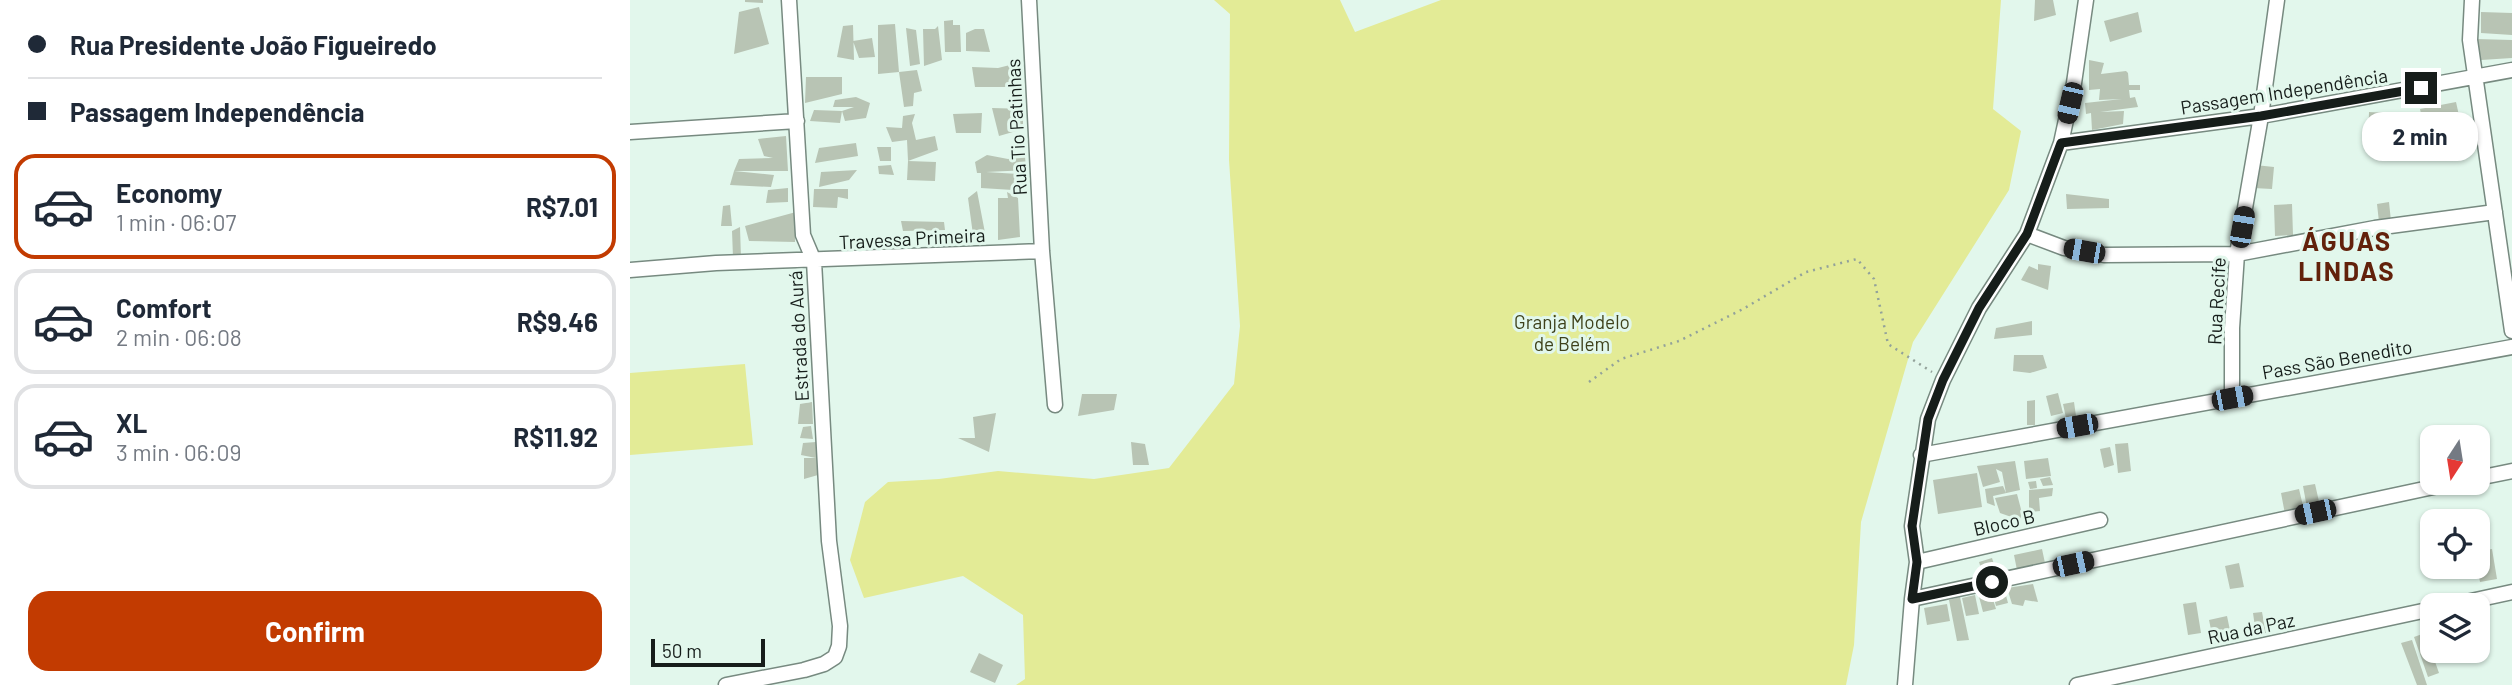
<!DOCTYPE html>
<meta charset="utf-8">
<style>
:root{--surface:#fff;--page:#f2f2f3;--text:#1f2937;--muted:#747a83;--line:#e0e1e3;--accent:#c23b01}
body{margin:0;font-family:Barlow,sans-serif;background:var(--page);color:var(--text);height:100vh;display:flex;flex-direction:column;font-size:26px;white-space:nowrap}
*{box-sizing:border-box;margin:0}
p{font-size:23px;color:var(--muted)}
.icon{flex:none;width:38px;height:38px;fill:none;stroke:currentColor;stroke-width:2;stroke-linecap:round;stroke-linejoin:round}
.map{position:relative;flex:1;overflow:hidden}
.panel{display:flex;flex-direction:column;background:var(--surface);width:630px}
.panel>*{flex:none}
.top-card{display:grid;align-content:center;height:154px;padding:0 28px;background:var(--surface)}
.needle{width:46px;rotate:192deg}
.buttons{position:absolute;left:1790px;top:425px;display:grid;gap:14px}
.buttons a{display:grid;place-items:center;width:70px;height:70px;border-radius:14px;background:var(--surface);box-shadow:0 2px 5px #0004;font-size:35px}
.scale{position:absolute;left:21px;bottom:18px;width:114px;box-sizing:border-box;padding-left:7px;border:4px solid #161d1a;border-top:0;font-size:19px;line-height:24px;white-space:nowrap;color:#161d1a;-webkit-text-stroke:5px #e2f7ec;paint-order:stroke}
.end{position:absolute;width:32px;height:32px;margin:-16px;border:9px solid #161d1a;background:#fff;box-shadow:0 0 0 4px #fff}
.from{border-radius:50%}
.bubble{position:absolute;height:49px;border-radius:21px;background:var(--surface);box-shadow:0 2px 5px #0004;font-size:23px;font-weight:700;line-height:49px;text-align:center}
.car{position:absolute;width:21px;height:42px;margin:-21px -10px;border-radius:9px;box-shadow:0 0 5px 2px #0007;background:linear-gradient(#222 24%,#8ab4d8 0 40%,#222 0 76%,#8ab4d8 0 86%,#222 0)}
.top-card b{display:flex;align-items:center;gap:24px;height:66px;font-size:26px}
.top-card b+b{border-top:2px solid var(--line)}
.top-card i{width:18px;height:18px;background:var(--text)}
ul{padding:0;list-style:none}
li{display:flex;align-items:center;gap:21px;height:105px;margin:0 14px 10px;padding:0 14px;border:4px solid var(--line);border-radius:21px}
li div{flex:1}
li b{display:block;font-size:26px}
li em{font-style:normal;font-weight:700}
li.current{border-color:var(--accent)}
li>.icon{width:63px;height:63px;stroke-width:1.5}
.action{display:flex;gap:14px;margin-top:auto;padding:14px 28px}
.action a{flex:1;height:80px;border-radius:21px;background:var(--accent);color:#fff;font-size:28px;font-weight:700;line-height:80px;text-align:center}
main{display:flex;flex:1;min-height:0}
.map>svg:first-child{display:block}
</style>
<main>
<section class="panel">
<div class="top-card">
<b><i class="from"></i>Rua Presidente João Figueiredo</b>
<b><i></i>Passagem Independência</b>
</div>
<ul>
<li class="current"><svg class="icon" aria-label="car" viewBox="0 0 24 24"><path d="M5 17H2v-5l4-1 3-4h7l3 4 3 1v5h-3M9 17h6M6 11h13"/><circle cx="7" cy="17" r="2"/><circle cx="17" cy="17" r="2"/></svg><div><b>Economy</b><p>1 min · 06:07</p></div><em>R$7.01</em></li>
<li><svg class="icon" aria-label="car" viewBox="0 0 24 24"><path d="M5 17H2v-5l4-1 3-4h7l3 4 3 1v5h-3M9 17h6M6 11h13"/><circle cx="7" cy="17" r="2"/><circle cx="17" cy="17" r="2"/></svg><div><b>Comfort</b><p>2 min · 06:08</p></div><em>R$9.46</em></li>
<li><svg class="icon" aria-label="car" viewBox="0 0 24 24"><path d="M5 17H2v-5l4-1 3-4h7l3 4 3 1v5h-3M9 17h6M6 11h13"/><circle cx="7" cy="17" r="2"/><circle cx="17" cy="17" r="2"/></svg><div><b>XL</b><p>3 min · 06:09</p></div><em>R$11.92</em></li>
</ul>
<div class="action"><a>Confirm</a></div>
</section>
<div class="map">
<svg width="1882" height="685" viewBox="0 0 1882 685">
<rect width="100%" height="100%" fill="#e2f7ec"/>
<path fill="#e3eb96" d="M584,0h126l15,32 86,-32h560l-8,109 28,22 -12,59 -96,152 -52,180 -7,123 -8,40h-830l9,-6 -2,-64 -60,-39 -99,22 -14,-38 15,-58 23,-20 51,-3 59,-8 96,8 75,-11 65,-84 6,-58 -11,-166 1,-146z
M115,364l8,81 -123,10v-82z"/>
<path fill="#b8c4b4" d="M115,0h18v3l-18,-1z
M1405,0h18l3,15 -22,6z
M129,7l10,37 -35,10 5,-42z
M1508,12l4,20 -32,10 -6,-21z
M1851,12l31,1v22l-31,-2z
M323,20v5h7l1,27h-16l-1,-31z
M265,24l4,48 -21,2v-49z
M223,25l1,35 -17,-3 6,-31z
M308,26l4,34 -18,6 -1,-37h12z
M276,28l10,2 4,34 -10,2z
M345,29h9l6,23 -24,-1v-18z
M242,38l3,19 -16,1 -6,-17z
M1846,39l36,1v18l-31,2z
M1459,60l15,3 -3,11 25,-3 2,2 1,12h11v5h-11l1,8 5,-1 3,10 -38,5 24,-1 -1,13 -31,6 -1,-17 -5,1 -1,-11 37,-4 -23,1 1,-11 -11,1z
M388,63l1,24h-44l-3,-20 26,1z
M287,70l5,21 -8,2 -1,13 -9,1 -5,-35z
M176,77h36v17l-37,9z
M226,97l14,6 -4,15 -21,3 -3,-10 -2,12 -30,-2 4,-11 28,1 12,-4h-21l2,-7z
M1826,102l4,18 -36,8 -4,-19z
M362,108l31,1v20l-24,7z
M1739,112l19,1 -1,41h-19z
M352,113l-1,20h-25l-3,-19z
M285,114l-3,9 4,17 19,-4 3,14 -30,11 -1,-21 -15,2 -6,-15 16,1 1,-12z
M156,136l2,35h-54l5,-12 34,-1 -9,-2 -6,-17z
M226,143l2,13 -43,7 4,-15z
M247,147h14v14h-11z
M357,155l21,4 17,-3 1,14 -40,2 33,2 4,14 -10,2 -32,-2v-15h-4l-2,-11z
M278,161l28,1 -1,19 -28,-1z
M261,165l3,10 -15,-1 -1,-8z
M1625,165l19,2 -2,22 -19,-1z
M227,170l-8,10 -30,7 2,-15z
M104,171l40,4 -3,12 -41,-2z
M158,188v14l-22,1 2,-13z
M184,189h34v10l-10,-2 -1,11 -24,-1z
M347,191l9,47 -12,4 -6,-44z
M377,192l11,6 2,39 -22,3v-42h10z
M1436,194l43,5v9l-42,1z
M1759,202l2,19 -12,1 -2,-18z
M1662,204l1,31 -18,1 -1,-31z
M100,205l2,21h-11l2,-20z
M166,212l-1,30 -46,-1 -4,-15z
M271,221l43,1 1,8 -42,1z
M110,227l1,31 -8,-1 -1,-26z
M1408,264l13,2 -3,24 -27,-10 8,-14 9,4z
M1402,321v14l-38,4 2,-11z
M166,350h12v19l-11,1z
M1384,355h29l4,13 -17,5 -17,-2z
M166,371l14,1v12l-12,-3z
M170,387h9v11l-6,-1 1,-5 -4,-1z
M1428,393l5,20 -12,3 -5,-20z
M452,394h35l-3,16 -36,6z
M1405,400v25h-8v-24z
M182,402l1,22h-15l2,-20z
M1444,402l2,14 -10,2 -3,-14z
M366,413l-7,39 -31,-14h17l-2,-21z
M181,426l2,13 -13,-1 3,-11z
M186,442l2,33 -14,4v-21h12l-15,-3 2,-12z
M501,442l14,2 4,21h-16z
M1498,443l3,28 -13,2 -3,-29z
M1480,447l4,18 -10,3 -4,-19z
M1418,458l3,18 -25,3 -2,-18z
M1385,461l5,29 -27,6 2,10 -8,-3 -2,-14 18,-3 3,7 -4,-21 -6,-3 4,13 -17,5 -6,-21z
M1347,473l5,34 -44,7 -5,-34z
M1420,477l3,8 -10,1 -3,-7z
M1406,481l1,7 -7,1 -2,-7z
M1685,484l5,22 -13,2 -4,-22z
M1423,488l-1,8 -13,2 1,13 -11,1v-22z
M1669,489l5,21 -19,4 -4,-21z
M1387,494l5,19 -2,7 -20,-7 -5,-15z
M1412,549l3,14 -28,7 -3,-15z
M1862,549l5,30 -17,3 -3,-15 1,-16z
M1362,558l6,19 -13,4 -6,-19z
M1609,563l5,24 -14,2 -5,-23z
M1403,584l5,18 -13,-2 -2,6 -11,-2 -5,-16z
M1374,588l4,15 -12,3 -4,-15z
M1360,590l6,19 -13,3 -5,-19z
M1345,595l4,19 -13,2 -4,-18z
M1330,597l9,43 -12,1 -8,-41z
M1566,602l5,31 -13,2 -5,-31z
M1317,604l3,17 -23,4 -3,-17z
M1632,612l4,21 -10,1 -3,-21z
M1597,616l5,24 -18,4 -5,-24z
M1795,633l14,40 -11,4 -14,-40z
M1782,640l15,45h-10l-16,-42z
M349,653l24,12 -8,18 -25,-11z"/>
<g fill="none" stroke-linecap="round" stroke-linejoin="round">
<defs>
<path id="street" d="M399,0l13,251 13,154
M1842,0l-2,40 42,291
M0,132l167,-11
M1431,143l200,-27 251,-46
M1397,234l37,14 40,7 133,-1 138,-26 120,-16
M0,270l86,-7 326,-12
M1602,398v-70l5,-74 24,-138 16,-116
M1291,455l591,-108
M1848,478l34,-7
M1287,562l183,-42
M1282,599l540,-116
M1818,606l64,-14
M96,685l78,-15 20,-6 11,-7 4,-11 1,-20 -11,-85 -15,-280 -11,-26 -14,-235
M1275,685l7,-86 5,-37 -5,-36 16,-107 15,-39 36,-72 48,-74 34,-91 13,-60 12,-83
M1447,685l355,-76"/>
</defs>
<use href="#street" stroke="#778a80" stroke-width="17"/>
<path stroke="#93a29a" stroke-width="2.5" stroke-dasharray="2 5" stroke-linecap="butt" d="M959,382l32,-23 58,-18 64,-32 63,-37 51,-13 17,20 14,65 44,28"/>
<use href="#street" stroke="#fff" stroke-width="14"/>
</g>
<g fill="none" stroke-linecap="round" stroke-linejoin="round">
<path stroke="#161d1a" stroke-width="9" d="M1362,582l-80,17 5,-37 -5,-36 16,-107 15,-39 36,-72 48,-74 34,-91 200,-27 160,-28"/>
</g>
<g text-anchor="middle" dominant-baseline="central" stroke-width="6" stroke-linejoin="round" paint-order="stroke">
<g font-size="19" fill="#161d1a" stroke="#e2f7ec">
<text transform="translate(1654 91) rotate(-9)">Passagem Independência</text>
<text transform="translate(386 127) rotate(-93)">Rua Tio Patinhas</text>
<text transform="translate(282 238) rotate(-3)">Travessa Primeira</text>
<text transform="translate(1586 301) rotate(-87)">Rua Recife</text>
<text transform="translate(168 336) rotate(-93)">Estrada do Aurá</text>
<text transform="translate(1707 359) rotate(-10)">Pass São Benedito</text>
<text transform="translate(1374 522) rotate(-13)">Bloco B</text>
<text transform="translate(1621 628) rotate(-12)">Rua da Paz</text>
</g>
<g font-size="19" fill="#3e411a" stroke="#e2f7ec">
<text x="942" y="321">Granja Modelo<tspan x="942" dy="22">de Belém</tspan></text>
</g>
<g font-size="26" font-weight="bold" letter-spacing="2" fill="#62210b" stroke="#e2f7ec">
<text x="1717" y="240">ÁGUAS<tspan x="1717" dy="30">LINDAS</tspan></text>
</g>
</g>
</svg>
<div class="buttons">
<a><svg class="needle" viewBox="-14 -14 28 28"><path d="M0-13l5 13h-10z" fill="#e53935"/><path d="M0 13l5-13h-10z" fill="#747a83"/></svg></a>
<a><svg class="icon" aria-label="locate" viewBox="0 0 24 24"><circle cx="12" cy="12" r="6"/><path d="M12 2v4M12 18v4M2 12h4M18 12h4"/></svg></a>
<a><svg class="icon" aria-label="layers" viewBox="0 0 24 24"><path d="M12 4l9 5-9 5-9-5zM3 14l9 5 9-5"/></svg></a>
</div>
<div class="scale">50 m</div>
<i class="end from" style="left:1362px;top:582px"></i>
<i class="end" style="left:1791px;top:88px"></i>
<div class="bubble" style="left:1732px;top:112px;width:116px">2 min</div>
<i class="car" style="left:1440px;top:103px;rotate:193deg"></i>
<i class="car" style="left:1612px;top:227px;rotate:10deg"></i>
<i class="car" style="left:1454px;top:251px;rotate:280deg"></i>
<i class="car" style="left:1602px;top:398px;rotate:79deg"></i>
<i class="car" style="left:1447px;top:426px;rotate:260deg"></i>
<i class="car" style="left:1685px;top:512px;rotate:258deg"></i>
<i class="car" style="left:1443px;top:564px;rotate:78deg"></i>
</div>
</main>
